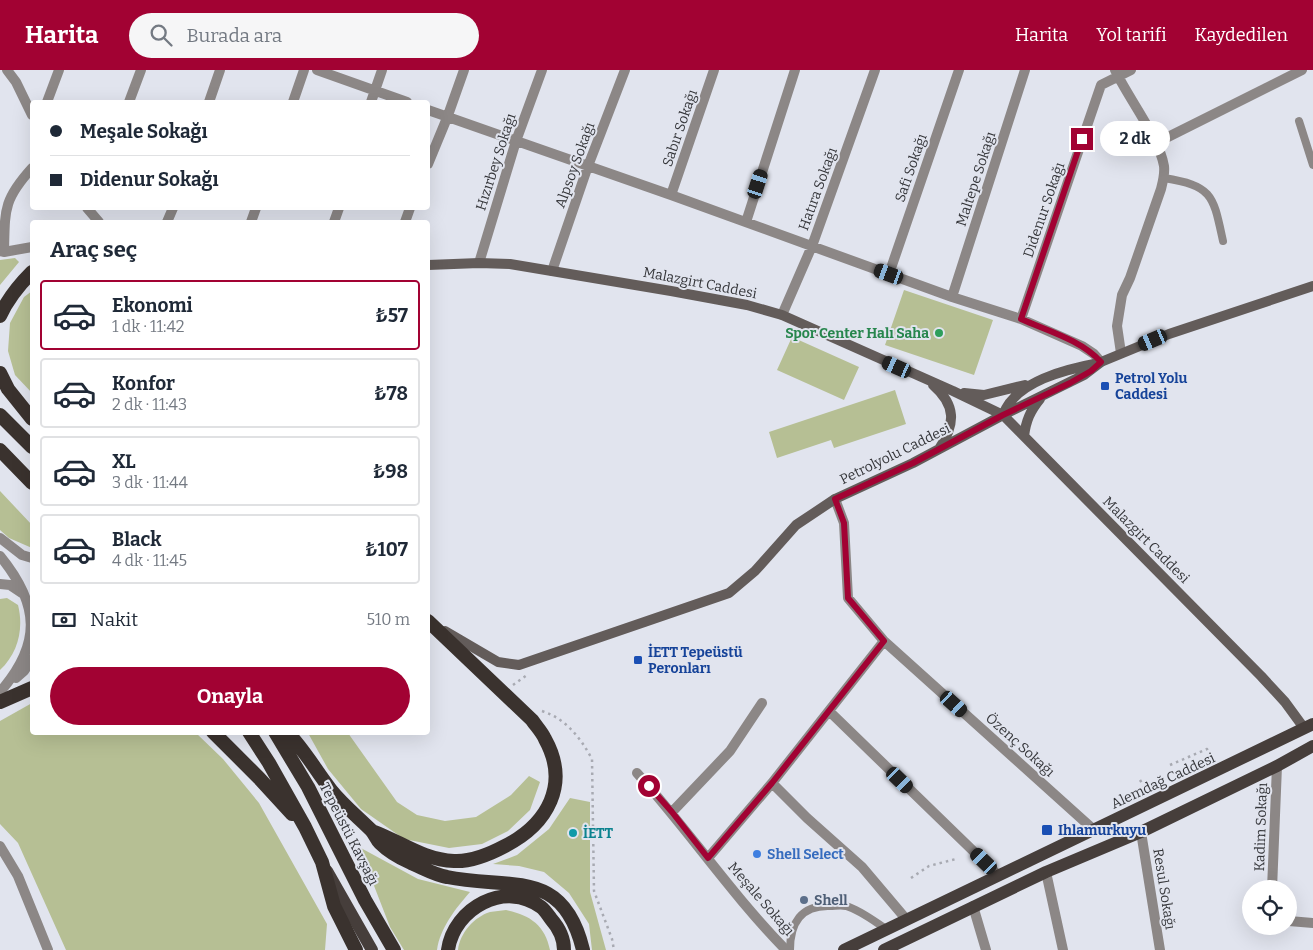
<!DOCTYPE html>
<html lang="tr">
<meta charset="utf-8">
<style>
:root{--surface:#fff;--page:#f6f6f7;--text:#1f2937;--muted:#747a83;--line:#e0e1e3;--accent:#a20233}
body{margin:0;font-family:Bitter,serif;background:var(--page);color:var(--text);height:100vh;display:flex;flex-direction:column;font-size:19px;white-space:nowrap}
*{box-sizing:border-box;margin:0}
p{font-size:16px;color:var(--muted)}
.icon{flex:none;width:28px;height:28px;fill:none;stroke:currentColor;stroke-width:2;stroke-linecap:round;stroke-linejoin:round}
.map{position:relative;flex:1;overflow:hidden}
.side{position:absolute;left:30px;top:150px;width:400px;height:515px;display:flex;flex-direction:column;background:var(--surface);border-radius:5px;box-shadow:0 5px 20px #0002}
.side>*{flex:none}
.guide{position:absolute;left:30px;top:30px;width:400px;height:110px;border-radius:5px;box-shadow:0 5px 20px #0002;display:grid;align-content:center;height:110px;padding:0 20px;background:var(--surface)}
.buttons{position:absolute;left:1242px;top:810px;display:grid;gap:10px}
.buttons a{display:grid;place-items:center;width:55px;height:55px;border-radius:50%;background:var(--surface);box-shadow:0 5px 20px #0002;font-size:25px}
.end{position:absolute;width:22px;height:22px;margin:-11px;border:6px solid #a20233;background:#fff;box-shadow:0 0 0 2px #fff}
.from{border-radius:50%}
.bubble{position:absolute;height:35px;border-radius:18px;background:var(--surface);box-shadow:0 5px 20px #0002;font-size:16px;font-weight:700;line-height:35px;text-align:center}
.car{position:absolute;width:15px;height:30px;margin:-15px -8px;border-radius:6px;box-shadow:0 0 4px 1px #0007;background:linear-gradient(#222 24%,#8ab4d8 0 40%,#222 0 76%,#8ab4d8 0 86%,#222 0)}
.guide b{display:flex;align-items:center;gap:18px;height:48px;font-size:19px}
.guide b+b{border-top:1px solid var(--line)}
.guide i{width:12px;height:12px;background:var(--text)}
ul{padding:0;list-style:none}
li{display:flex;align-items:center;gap:15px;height:70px;margin:0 10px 8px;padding:0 10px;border:2px solid var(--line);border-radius:5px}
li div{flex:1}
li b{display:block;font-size:19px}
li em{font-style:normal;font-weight:700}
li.current{border-color:var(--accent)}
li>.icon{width:45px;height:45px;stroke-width:1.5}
h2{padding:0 20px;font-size:22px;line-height:60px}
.pay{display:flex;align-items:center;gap:12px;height:55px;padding:0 20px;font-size:19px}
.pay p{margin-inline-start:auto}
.primary-button{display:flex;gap:10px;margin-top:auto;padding:10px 20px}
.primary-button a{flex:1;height:58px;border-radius:30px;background:var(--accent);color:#fff;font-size:20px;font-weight:700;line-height:58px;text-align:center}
header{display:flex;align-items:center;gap:30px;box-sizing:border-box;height:70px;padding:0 25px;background:var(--accent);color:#fff}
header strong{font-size:24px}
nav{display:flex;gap:28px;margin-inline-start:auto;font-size:18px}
.search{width:350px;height:45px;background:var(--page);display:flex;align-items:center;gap:12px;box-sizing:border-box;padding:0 18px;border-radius:28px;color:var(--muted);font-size:19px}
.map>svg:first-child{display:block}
</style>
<header>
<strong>Harita</strong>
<div class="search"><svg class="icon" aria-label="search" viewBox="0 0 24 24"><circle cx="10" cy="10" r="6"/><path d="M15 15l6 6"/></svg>Burada ara</div>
<nav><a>Harita</a><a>Yol tarifi</a><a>Kaydedilen</a></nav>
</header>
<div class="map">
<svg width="1313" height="880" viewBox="0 0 1313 880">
<rect width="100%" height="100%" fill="#e1e4ee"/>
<path fill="#b6bf94" d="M15,188l4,4 -19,23v-25z
M904,220l89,30 -19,55 -89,-30z
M32,221v102l-17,-18 -7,-24 2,-28 14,-26z
M792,267l67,30 -15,33 -67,-30z
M895,320l11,34 -72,24 -3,-8 -54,18 -8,-26z
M0,421l32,34v23l-23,-10 -9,-8z
M7,528l11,7c6,24 0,48 -18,65v-71z
M32,633v29l164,1 27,26 36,44 68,121 -2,26h-259l-48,-107 -18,-19v-103z
M308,663h40l49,69 20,13 28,6 31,-4 35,-22 18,-19 11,6 -10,28 -22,21 -26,13 -33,4 -45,-9 -43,-30 -33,-40z
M570,728l20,4v90l16,58h-14l-3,-26 -20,-31 -25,-21 -25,-6 -26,-2 24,-9 32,-26z
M359,777l59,32 52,13c-14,16 -30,36 -33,58h-33l-14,-23z
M506,840c24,5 39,15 44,40h-92c2,-17 16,-33 32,-38 5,-1 11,-1 16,-2z"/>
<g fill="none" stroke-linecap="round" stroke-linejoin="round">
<path stroke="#a8aab2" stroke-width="2.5" stroke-dasharray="2.5 4" stroke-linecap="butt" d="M513,615l14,-10
M542,641c24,8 38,26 50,48l2,132 18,48 2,11
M1170,695l37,-16 4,10
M1140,710l7,11
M911,808l18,-12 27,-7"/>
<path stroke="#8c8786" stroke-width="8" d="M1299,51l14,44
M1164,108c49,8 49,17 59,63
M790,880c0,-27 11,-45 40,-44 5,0 11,-1 16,0 14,4 28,15 40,23"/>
<path stroke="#8c8786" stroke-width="10" d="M7,0l9,12 16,33
M317,0l90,32
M1115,0c13,28 44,67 49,96 1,8 -1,15 -3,23l-31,89 -8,17 -5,31 4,27
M47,32l12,-32
M129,32l12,-32
M209,32l11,-32
M293,32l11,-32
M371,32l11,-32
M428,40l243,85 281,102 69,22 61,27 12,8 7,8
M1156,73l146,-73
M428,94l19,-46 17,-48
M671,125l43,-125
M87,138l12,14
M167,152l6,-14
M251,152l5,-14
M334,152l5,-14
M405,152l5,-14
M746,152l49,-152
M0,181l4,1 28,-5
M4,182c1,-42 -1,-52 28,-84
M479,193l37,-122 26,-71
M552,201l36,-105 37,-96
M889,204l70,-204
M952,227l73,-227
M782,245l30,-69 63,-176
M1021,249l80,-234 30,-15
M835,429l9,24 4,75 36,43
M830,642l168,163
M637,703c52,58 95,122 149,177
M772,713l35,35 55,49 44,52
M672,742l58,-61 32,-48
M1141,762l19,118
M708,788l64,-75 112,-142 210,189
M1046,802l17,78
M1272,819l5,-123
M973,836l13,44
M1289,851l24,2"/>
<path stroke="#8c8786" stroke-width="10" d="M0,468l22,17 10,3
M0,486c40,49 42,88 0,136
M0,514l10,1 12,8
M16,608l8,-7 8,-12
M0,776l18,30 30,74"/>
<path stroke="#635c5a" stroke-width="10" d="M428,195l51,-2 31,1 161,27 76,14 35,10 171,76 50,24 258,261 24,26 19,26
M933,315c23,20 23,39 6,64
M964,323l20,2 41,-10
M1003,345c12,-34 64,-46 96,-52
M1024,366c2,-15 6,-25 16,-37
M445,561l53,31 21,3 210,-72 26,-22 41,-46 39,-26 78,-36 90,-48 81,-40 17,-13 68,-28 144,-48"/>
<path stroke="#463e3b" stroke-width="12" d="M327,801l45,79
M844,880l469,-226
M884,880l162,-78 95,-40 136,-66 36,-20"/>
<path stroke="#3a322e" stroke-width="14" d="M0,246c8,-18 19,-31 32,-44
M0,303l8,16 24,30
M0,345l32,32
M0,380l32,33
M0,632l32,-14
M213,662l46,46 33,36
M249,662l20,31 36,64 17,35 12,44 22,44
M275,662l33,55 57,113 29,50
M287,662c17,17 29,39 44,58 12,15 27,27 40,40 4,4 5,9 9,13 9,9 20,15 31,20 12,5 24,12 36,14 63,13 116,-10 136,73
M372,761c28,10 51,29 82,30 18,1 36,-7 51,-15 43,-22 65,-62 40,-107 -3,-7 -9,-13 -13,-19l-104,-99
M448,880c6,-42 57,-70 93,-43 4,3 7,8 10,12 8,9 13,19 13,31"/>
</g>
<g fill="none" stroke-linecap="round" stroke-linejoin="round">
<path stroke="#a20233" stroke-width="6" d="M649,716l23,26 36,46 64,-75 112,-142 -36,-43 -4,-75 -9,-24 78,-36 90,-48 67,-32 21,-12 10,-9c-20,-22 -53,-31 -80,-43l61,-180"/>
</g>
<circle fill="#2e9e5b" stroke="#e1e4ee" stroke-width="2" cx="939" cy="263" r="5"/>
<g fill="#1a4fb4" stroke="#e1e4ee" stroke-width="2">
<rect x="1100" y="311" width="10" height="10" rx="2.5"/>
<rect x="633" y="585" width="10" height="10" rx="2.5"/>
<rect x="1041" y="754" width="12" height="12" rx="2.5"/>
</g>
<circle fill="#0f9aa8" stroke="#e1e4ee" stroke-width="2" cx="573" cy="763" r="5"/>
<circle fill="#3f7fe0" stroke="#e1e4ee" stroke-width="2" cx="757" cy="784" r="5"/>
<circle fill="#5c6f8a" stroke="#e1e4ee" stroke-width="2" cx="804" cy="830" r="5"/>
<g text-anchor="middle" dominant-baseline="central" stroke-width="4" stroke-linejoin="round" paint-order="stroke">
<g font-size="14" fill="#35363a" stroke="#e1e4ee">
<text transform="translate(680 58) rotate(-71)">Sabır Sokağı</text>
<text transform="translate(496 92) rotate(-72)">Hızırbey Sokağı</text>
<text transform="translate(575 95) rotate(-70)">Alpsoy Sokağı</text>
<text transform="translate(911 98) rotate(-71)">Safi Sokağı</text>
<text transform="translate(976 109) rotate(-72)">Maltepe Sokağı</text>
<text transform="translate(818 119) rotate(-70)">Hatıra Sokağı</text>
<text transform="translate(1044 140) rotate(-71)">Didenur Sokağı</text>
<text transform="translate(700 213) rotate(11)">Malazgirt Caddesi</text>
<text transform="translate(895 384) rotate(-26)">Petrolyolu Caddesi</text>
<text transform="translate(1146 470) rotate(45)">Malazgirt Caddesi</text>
<text transform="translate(1020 675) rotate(42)">Özenç Sokağı</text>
<text transform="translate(1163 711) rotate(-25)">Alemdağ Caddesi</text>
<text transform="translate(1261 757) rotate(-88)">Kadim Sokağı</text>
<text transform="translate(349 764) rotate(63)">Tepeüstü Kavşağı</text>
<text transform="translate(1164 819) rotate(81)">Resul Sokağı</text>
<text transform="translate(761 829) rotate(49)">Meşale Sokağı</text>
</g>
<g font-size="14" font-weight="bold" fill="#27864d" stroke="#e1e4ee" text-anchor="end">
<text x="929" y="263">Spor Center Halı Saha</text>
</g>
<g font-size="14" font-weight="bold" fill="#164399" stroke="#e1e4ee" text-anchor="start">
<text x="1115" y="308">Petrol Yolu<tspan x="1115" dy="16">Caddesi</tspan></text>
<text x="648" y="582">İETT Tepeüstü<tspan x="648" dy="16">Peronları</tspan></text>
<text x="1058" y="760">Ihlamurkuyu</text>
</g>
<g font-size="14" font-weight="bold" fill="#0d838f" stroke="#e1e4ee" text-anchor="start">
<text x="583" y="763">İETT</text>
</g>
<g font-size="14" font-weight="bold" fill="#366cbe" stroke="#e1e4ee" text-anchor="start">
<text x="767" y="784">Shell Select</text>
</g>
<g font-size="14" font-weight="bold" fill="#4e5e75" stroke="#e1e4ee" text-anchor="start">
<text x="814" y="830">Shell</text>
</g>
</g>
</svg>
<div class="buttons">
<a><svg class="icon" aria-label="locate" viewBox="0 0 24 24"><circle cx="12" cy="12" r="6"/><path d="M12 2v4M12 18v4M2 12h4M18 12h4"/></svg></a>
</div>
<i class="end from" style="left:649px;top:716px"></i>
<i class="end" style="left:1082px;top:69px"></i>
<div class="bubble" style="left:1100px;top:51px;width:70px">2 dk</div>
<i class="car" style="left:758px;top:114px;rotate:18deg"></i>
<i class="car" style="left:889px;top:204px;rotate:290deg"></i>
<i class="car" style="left:1153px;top:270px;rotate:247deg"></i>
<i class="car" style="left:897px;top:297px;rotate:294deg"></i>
<i class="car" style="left:954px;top:634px;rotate:132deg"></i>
<i class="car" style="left:900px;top:710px;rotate:134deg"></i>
<i class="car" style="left:984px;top:791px;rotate:314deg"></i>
<div class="guide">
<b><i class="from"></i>Meşale Sokağı</b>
<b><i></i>Didenur Sokağı</b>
</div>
<section class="side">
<h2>Araç seç</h2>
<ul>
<li class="current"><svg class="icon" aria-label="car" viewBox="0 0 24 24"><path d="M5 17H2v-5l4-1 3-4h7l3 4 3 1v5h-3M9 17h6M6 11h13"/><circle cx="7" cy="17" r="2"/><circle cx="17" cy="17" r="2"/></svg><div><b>Ekonomi</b><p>1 dk · 11:42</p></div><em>₺57</em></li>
<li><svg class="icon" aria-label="car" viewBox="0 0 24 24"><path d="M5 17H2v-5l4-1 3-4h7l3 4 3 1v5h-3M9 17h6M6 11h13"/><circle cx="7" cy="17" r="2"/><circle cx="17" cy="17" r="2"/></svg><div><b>Konfor</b><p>2 dk · 11:43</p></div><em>₺78</em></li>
<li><svg class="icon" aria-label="car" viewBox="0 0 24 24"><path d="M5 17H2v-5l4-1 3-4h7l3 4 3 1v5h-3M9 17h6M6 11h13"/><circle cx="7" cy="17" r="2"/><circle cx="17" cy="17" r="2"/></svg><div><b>XL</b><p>3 dk · 11:44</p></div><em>₺98</em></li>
<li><svg class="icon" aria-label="car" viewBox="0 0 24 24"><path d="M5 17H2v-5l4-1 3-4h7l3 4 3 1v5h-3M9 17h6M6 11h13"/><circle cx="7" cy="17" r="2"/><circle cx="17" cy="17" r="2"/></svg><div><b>Black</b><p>4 dk · 11:45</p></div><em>₺107</em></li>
</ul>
<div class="pay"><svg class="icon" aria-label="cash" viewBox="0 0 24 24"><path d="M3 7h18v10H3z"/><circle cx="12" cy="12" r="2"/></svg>Nakit<p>510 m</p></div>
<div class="primary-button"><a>Onayla</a></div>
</section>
</div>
